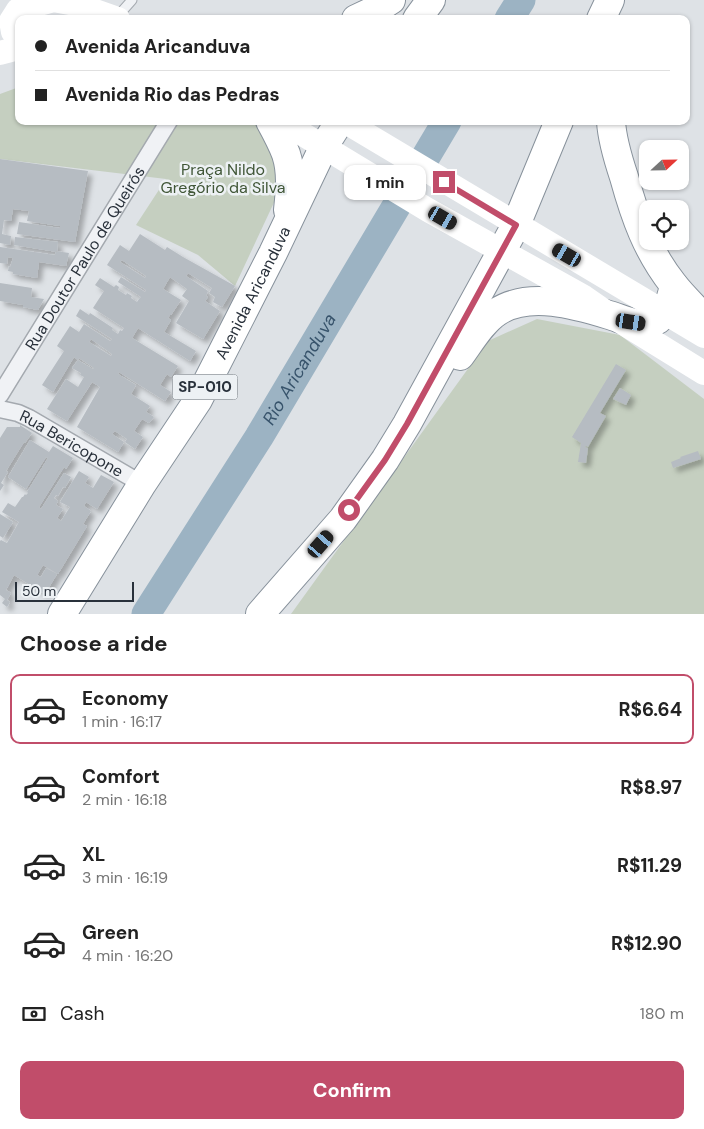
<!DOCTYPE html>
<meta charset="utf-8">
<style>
:root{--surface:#fff;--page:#f2f2f2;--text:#222;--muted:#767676;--line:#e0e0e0;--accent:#c14d6a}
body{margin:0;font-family:"DM Sans",sans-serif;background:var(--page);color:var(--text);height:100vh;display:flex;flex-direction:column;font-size:19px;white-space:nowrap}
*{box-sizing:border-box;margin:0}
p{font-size:16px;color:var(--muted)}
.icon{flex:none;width:28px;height:28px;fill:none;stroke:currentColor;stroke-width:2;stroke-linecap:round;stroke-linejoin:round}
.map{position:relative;height:614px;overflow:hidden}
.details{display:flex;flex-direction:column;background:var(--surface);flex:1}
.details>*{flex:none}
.top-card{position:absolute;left:15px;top:15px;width:675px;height:110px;border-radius:10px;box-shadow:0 1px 4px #0004;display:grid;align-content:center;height:110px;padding:0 20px;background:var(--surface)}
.needle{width:32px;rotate:68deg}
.controls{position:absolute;left:639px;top:140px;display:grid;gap:10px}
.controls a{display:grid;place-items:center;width:50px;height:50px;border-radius:10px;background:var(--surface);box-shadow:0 1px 4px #0004;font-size:25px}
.scale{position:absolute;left:15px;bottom:12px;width:119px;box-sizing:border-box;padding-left:5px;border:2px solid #29313b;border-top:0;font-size:14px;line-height:18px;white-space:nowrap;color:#29313b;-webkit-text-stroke:4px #edf1f4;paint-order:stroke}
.end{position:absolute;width:22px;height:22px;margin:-11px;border:6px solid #c14d6a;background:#fff;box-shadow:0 0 0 2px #fff}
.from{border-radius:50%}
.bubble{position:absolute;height:35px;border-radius:10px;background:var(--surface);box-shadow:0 1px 4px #0004;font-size:16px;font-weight:700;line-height:35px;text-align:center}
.car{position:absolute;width:15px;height:30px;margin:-15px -8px;border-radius:6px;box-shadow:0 0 4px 1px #0007;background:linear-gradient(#222 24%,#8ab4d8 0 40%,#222 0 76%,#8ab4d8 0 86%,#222 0)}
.top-card b{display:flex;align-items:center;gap:18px;height:48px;font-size:19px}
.top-card b+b{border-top:1px solid var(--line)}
.top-card i{width:12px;height:12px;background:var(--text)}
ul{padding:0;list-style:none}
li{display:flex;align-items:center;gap:15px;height:70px;margin:0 10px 8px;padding:0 10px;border:2px solid transparent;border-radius:10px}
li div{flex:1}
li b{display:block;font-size:19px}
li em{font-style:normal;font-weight:700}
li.current{border-color:var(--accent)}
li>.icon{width:45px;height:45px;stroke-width:1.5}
h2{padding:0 20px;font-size:22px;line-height:60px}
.pay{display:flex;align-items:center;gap:12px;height:55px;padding:0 20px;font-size:19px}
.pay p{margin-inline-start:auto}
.action{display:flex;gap:10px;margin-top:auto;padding:10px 20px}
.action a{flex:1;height:58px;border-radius:10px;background:var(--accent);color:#fff;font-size:20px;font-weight:700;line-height:58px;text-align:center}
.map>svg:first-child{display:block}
</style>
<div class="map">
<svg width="704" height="614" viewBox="0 0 704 614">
<defs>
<filter id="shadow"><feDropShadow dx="4.5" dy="4.5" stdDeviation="2.5" flood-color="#0004"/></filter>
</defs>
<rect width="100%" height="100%" fill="#dee2e6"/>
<path fill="#c5cfc0" d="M19,87v34h236l13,7 17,51 -50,107 -37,-31 -62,-30 30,-46 -166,-20v-65z
M537,319l83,16 84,64v215h-413l197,-273z"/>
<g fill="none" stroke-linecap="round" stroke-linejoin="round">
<g stroke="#9cb3c3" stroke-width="29">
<path d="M509,19l12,-19"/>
<path id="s1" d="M146,614l113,-177 188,-316"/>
</g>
</g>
<path fill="#b6bcc2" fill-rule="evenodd" filter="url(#shadow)" d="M0,159l88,12 -13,71 -58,-8 2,-12 41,6v-2l-33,-5 2,-10 -16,-2 -2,12 -7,-1 -2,14 9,2 -1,9 -10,-2z
M140,234l25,16 2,-3 16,10 52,29 -13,21 -9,-5 2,-5 -6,-4 3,-5 -24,-15 -2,3 22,15 -2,5 2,1 -3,4 15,10 -17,28 -27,-16 13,-22 -7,-5 5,-7 -17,-12 -7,12 18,11 -10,15h-1l-2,3 3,2 -7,12 32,19 -6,10 -52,-33 -6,10 46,28 -7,11 -4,-3 -7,11 11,7 -6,9 -46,-29 -1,2 18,11 -5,9 19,12 -4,6 8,5 -5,6 -7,-4 -8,12 9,6 -8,12 -10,-7 2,-3 -12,-8 -3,3 12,8 -6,10 -41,-25 23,-40 -8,-5 -25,39 -20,-12 19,-30 12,8 6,-10 -4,-2 1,-2 -9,-5 6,-8 15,9 1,-1 -15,-10 -1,2 -4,-3 -21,35 -11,-7 22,-34 -7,-5 13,-20 9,6 5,-8 26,17 2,-2 -36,-23 4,-7 9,6 1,-2 23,15 -1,2 6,4 2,-4 2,1 2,-3 -31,-20 11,-17 -9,-6 5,-7 14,9 2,-2 3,2 -1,3 8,5 1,-2 5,3 -1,2 6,4 2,-3 2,-2 -23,-15 3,-5 24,15 1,-2 -39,-25 13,-20 9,6zM122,260l24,16 -1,2 -25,-16zM91,339l21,15 -1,2 -22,-14z
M15,237l43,5 -1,10 -43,-7z
M0,247l55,8 1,-4 13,2 -3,13 -27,-4 -2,16 -24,-4v-2l-5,-1 1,-5 1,1 3,-9 -5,-1 -1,7 -7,-1z
M0,283l32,5 -1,9 13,2 -6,11 -15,-3v-2l-23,-4z
M616,364l10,6 -26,43 6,3 -18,31 -2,-1 -1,1 3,1 -2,15 -8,-1 3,-19 -9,-6z
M620,388l11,7 -5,10 -13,-6z
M20,425l12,8 -7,10 -1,-1 -18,29 2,1 -7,11 3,2 -4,6v-53l7,-11h13z
M30,440l19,12 4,-6 20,12 -7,11 -2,-2 -25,40 2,2 23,-36 7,4 -6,11 -2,-1 -5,9 -2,-1 -2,3 4,3 -2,4 7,4 -6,9 4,3 9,-14 -10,-5 19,-31 10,6 -4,6 8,5 8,-13 13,7 -17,27 -11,-7 -2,4 7,5 -8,13 4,2 -29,48 -15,-9 -6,10 4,2 5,-9 11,6 -12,20 -31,-19 -8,15 5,3 -4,7 3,2 -3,5 -5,-4 3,-4 -5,-4v-54l1,-1 6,3 12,-21 -17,-10 6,-9 7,4 7,-10h1l2,-3 1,1 2,-2 -1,-1 21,-34 -2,-1 -20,32 -18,-12z
M698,451l3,8 -28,9 -2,-6 10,-4 -1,-1z
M0,514l13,8 -10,16 -3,-2z"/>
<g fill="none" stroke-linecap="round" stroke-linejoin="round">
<defs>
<path id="service" d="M116,18l16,-18"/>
<g id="minor">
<path id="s2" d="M0,395l169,-274"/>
<path id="s3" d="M0,409l18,4 11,5 113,66"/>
</g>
<g id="trunk">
<path d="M356,19l21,-10 14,-9"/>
<path d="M417,19l14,-19"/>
<path d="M601,19l9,-19"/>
<path d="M270,121c6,11 12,22 16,33 6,18 4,38 2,56"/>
<path d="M611,121c1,19 7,38 13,56 11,40 23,74 49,107 9,12 21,23 31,34"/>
<path d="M460,356c11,-15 22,-34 37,-44 32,-21 79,-7 112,3 14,4 30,13 45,7 13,-6 17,-23 20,-36"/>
<path id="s4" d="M62,614l80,-130 56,-84 75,-147 51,-107 16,-25"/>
<path d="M260,614l83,-95 42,-59 22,-36 109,-199 43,-104"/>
</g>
</defs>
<use href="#service" stroke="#a4a9af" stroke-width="11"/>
<use href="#minor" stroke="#a4a9af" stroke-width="19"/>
<use href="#trunk" stroke="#87919b" stroke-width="30"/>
<use href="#service" stroke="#f0f2f5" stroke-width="9"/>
<use href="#minor" stroke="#f0f2f5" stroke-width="16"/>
<path stroke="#fff" stroke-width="24" d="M53,0l22,4 43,15
M19,39l-6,-7 -2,-11 7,-11 36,-10
M0,53l19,-5
M281,121l147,89 156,87 26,18 94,58
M344,121l360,215"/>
<use href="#trunk" stroke="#fff" stroke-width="28"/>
</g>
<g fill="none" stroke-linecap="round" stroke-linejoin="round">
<path stroke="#c14d6a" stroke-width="6" d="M349,510l36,-50 22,-36 109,-199 -72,-43"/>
</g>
<g text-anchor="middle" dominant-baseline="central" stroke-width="5" stroke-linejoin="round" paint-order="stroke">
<rect fill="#edf1f4" stroke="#646b72" stroke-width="1" x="172.5" y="374.5" width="65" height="25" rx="4"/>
<g font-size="15" font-weight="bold" fill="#29313b">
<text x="205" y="387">SP-010</text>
</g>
<g font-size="16" fill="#405637" stroke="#edf1f4">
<text x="223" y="169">Praça Nildo<tspan x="223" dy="18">Gregório da Silva</tspan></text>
</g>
<g font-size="16" fill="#29313b" stroke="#edf1f4">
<text stroke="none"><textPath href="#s2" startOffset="161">Rua Doutor Paulo de Queirós</textPath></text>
<text stroke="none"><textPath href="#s4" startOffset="374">Avenida Aricanduva</textPath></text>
<text stroke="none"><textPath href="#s3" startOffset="80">Rua Bericopone</textPath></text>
</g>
<g font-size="18" font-style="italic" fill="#37536b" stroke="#edf1f4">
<text stroke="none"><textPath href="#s1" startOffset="289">Rio Aricanduva</textPath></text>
</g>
</g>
</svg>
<div class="controls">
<a><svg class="needle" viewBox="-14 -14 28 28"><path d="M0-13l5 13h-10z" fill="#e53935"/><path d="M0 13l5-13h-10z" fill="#767676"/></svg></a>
<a><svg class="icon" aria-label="locate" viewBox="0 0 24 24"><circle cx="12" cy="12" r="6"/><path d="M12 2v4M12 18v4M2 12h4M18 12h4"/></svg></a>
</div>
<div class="scale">50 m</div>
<i class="end from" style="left:349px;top:510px"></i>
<i class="end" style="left:444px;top:182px"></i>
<div class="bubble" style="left:344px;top:165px;width:82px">1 min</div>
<i class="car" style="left:443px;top:218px;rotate:120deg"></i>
<i class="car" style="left:567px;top:255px;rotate:300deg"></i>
<i class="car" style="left:631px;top:322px;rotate:99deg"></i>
<i class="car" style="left:321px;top:544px;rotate:41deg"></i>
<div class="top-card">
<b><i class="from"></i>Avenida Aricanduva</b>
<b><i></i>Avenida Rio das Pedras</b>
</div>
</div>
<section class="details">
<h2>Choose a ride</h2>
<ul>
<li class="current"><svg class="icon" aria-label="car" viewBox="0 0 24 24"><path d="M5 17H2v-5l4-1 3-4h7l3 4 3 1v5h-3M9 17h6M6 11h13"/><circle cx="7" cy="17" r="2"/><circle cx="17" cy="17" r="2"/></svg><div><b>Economy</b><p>1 min · 16:17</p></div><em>R$6.64</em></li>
<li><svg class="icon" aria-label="car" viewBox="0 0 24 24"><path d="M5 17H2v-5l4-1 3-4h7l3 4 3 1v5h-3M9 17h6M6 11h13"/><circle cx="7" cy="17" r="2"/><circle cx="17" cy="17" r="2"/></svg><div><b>Comfort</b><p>2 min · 16:18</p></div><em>R$8.97</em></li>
<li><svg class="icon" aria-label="car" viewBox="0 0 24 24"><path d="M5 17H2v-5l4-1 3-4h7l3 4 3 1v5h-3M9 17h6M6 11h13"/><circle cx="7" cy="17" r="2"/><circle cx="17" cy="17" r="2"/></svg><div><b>XL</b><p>3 min · 16:19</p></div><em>R$11.29</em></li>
<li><svg class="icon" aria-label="car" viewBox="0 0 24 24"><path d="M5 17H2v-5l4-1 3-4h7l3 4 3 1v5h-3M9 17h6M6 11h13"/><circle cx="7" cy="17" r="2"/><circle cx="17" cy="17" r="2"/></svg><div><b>Green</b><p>4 min · 16:20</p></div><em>R$12.90</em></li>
</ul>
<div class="pay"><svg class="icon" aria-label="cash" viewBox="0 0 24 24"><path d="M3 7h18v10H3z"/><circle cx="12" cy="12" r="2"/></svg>Cash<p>180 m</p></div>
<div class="action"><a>Confirm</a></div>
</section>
